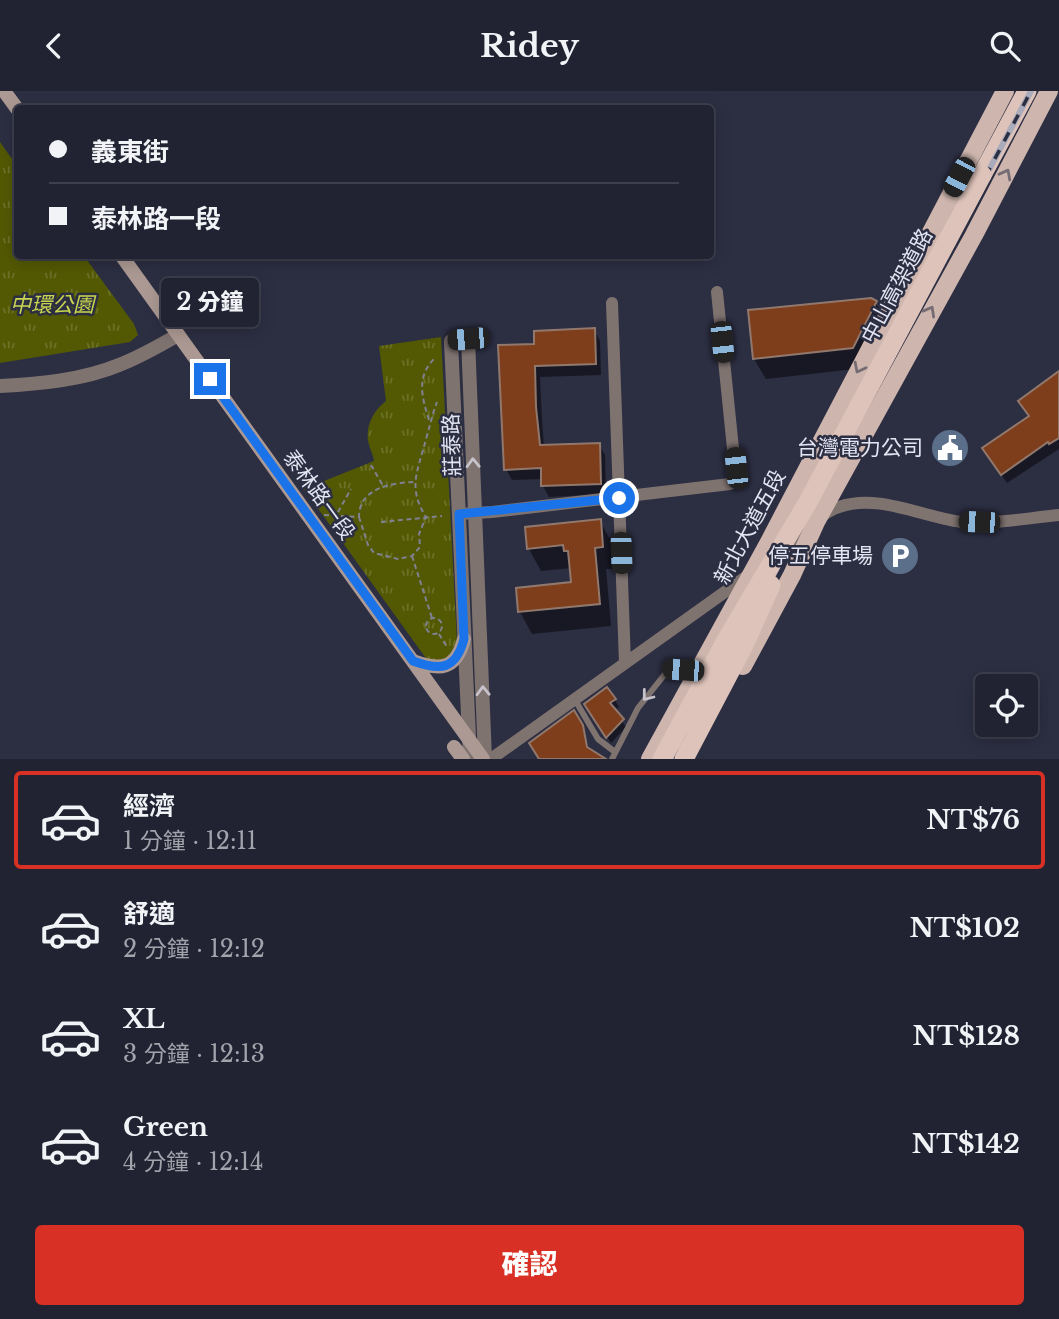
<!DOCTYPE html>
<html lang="zh-TW">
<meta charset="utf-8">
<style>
:root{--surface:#212232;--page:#2d2f3e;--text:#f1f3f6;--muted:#a2a4ac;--line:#3e3f4d;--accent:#d93025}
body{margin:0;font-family:"Libre Baskerville","Noto Sans TC",serif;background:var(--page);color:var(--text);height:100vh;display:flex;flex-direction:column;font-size:26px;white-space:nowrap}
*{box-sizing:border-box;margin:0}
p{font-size:23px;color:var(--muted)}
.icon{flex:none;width:38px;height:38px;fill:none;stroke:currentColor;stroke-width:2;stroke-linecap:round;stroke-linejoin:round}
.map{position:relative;height:668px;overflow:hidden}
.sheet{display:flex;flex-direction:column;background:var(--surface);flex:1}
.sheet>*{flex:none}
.guide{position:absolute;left:14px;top:14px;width:700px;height:154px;border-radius:7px;box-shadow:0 4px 18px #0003,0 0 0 2px var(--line);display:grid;align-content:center;height:154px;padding:0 35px;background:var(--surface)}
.tools{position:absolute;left:975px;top:583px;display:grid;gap:14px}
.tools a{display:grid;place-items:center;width:63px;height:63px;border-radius:7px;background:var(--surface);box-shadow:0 4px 18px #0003,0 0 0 2px var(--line);font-size:35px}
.end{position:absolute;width:32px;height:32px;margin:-16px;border:9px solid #1a73e8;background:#fff;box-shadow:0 0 0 4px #fff}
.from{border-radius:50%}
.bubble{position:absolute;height:49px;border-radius:7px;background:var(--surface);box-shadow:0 4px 18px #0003,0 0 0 2px var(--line);font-size:23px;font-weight:800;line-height:49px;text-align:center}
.car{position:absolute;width:21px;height:42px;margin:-21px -10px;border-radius:9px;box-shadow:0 0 5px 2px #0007;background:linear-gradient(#222 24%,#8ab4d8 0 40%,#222 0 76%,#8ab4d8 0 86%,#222 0)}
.guide b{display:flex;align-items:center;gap:24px;height:66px;font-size:26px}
.guide b+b{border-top:2px solid var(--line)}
.guide i{width:18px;height:18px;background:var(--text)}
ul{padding:12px 0 0;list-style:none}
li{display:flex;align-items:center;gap:21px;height:98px;margin:0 14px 10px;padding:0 21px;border:4px solid transparent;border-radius:7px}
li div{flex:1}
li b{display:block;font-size:26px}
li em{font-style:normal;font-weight:800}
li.selected{border-color:var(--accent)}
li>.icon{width:63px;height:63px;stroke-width:1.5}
.action{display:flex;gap:14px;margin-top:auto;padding:14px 35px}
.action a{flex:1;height:80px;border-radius:7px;background:var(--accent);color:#fff;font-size:28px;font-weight:800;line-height:80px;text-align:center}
header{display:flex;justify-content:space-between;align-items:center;height:91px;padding:0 35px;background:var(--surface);font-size:32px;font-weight:800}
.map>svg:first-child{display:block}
</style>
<header><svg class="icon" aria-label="back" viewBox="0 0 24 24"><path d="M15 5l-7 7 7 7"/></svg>Ridey<svg class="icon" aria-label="search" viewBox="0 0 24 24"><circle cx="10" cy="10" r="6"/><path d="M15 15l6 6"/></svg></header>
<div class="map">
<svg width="1059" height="668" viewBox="0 0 1059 668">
<defs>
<pattern id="park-tufts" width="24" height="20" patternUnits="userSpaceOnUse" patternTransform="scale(1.75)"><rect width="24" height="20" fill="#535903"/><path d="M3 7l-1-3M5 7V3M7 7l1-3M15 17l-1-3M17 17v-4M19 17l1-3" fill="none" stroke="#6c7128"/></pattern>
</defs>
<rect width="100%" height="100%" fill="#2c2e42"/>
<path fill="url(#park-tufts)" d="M0,51l17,24 1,89 66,1 50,68 4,11 -8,7 -130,21z
M441,246l16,305 -8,17 -21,2 -124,-172 70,-28c-1,-6 -3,-10 -5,-16 -5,-17 4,-34 17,-44l-7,-55z"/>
<path fill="#0007" d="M876,212l12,20 -24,45 -98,11 -12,-20z
M594,239l6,11 1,34 -61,2 2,43 2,27 55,-2 6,10 1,39 -57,3 -6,-11v-7l-31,1 -6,-11 30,-124z
M1059,284v74l-52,34 -17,-25 40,-41z
M600,430l12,22 2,26h-8l5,57 -79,8 -12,-22 -2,-22 55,-6 -2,-16 -30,3 -12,-22 -2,-20z
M615,609l4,7 -5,3 12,17 -15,16 -25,-39z"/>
<path fill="#7e3d1b" stroke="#91786d" stroke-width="2" d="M871,207l6,3 -24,47 -100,11 -5,-49z
M595,237l1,36 -61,2 1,41 4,38 60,-2 1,41 -60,2v-18l-37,2 -6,-125 36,-1v-13z
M1059,280v67l-10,6 -1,-2 -47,33 -19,-27 47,-32 -11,-15z
M601,428l2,28 -8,1 5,56 -82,8 -2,-24 55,-6 -3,-31h-4l-1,-6 -36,4 -2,-22z
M607,596l9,12 -6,4 14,16 -18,19 -22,-34z
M574,619l9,15 4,22 19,12h-67l-10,-16z"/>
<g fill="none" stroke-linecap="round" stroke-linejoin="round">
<path stroke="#808192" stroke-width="2" stroke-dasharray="5 3.5" stroke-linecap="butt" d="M429,329c-7,-22 -13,-43 5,-61
M371,374l11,19
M338,421l13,-23
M324,424l35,2c0,-29 32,-34 55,-35
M359,426l9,28 6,8 24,6 14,-3 8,-9 -1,-13 7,-17c-19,-30 -8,-46 0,-78 4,-13 6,-24 11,-37
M381,431l61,-6
M412,465l20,62
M426 535a8 8 0 1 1 16 0a8 8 0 1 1-16 0Z
M439,543l8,13"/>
<path stroke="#7f7370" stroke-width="6" d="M575,609l23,39 17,13
M612,668l26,-51 31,-39 27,2"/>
<path stroke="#7f7370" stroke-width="12" d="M612,212l13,360
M459,423l33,-2 238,-28 6,-9 -1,-7 -18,-176
M787,455c15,-12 33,-33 52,-39 39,-14 83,10 122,15 32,3 66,-4 98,-7
M491,668l259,-185"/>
<path stroke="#7f7370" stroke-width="14" d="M468,248l17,420
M451,250l19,418
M0,295c39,-2 83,-6 119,-21 21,-8 40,-19 59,-30"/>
<path stroke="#ac9993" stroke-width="14" d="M4,0l14,19
M121,164l362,504
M413,570c27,10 43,9 51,-22
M454,656l9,12"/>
<path stroke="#ceb6ae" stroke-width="18" d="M743,575l49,-91 24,-53 158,-287 75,-144
M650,668l119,-217 236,-451"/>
<path stroke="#dec3ba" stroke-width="19" d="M982,84l45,-84"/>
<defs>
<path id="rail" d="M675,668l356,-668"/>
</defs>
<use href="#rail" stroke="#abacbb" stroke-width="6"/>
<use href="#rail" stroke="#2c2e42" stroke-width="3.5" stroke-dasharray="10" stroke-linecap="butt"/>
<path stroke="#dec3ba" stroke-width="19" d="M662,668l66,-122 80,-135 174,-327
M684,668l60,-114 27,-60"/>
</g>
<defs><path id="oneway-chevron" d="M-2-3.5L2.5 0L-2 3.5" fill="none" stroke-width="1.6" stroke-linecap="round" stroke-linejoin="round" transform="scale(1.75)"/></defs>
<g stroke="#756b73">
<use href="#oneway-chevron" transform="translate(1006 83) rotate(-62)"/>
<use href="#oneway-chevron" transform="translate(930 220) rotate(-61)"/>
<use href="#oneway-chevron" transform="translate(859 277) rotate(117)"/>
</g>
<g stroke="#c6c3cb">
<use href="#oneway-chevron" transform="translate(473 372) rotate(-92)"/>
<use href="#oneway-chevron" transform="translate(483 600) rotate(-92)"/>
<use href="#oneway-chevron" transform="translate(647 605) rotate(128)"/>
</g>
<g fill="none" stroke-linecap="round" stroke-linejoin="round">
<path stroke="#1a73e8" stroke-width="9" d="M210,288l203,282c27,10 43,9 51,-22l-5,-125 160,-16"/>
</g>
<defs>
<symbol id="civic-disc" viewBox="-11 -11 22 22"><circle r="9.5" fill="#5c6f8a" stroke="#2c2e42"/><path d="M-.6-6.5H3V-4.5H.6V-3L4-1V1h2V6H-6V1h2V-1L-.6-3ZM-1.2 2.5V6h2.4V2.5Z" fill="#fff"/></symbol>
<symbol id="parking-disc" viewBox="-11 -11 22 22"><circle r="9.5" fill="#5c6f8a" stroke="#2c2e42"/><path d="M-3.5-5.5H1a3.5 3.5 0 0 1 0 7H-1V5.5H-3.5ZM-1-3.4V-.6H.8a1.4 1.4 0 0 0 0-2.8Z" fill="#fff"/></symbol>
</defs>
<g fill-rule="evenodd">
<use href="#civic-disc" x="928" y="335" width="44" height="44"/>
<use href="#parking-disc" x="878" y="443" width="44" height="44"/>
</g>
<g text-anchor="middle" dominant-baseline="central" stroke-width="5" stroke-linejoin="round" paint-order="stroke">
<g font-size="21" fill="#e4e5f2" stroke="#2c2e42">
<text transform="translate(897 195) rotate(-62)">中山高架道路</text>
<text transform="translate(452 354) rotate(-92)">莊泰路</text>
<text transform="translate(319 404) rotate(54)">泰林路一段</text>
<text transform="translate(750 436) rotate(-62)">新北大道五段</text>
</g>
<g font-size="21" font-style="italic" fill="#c8d54f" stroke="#2c2e42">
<text x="52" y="214">中環公園</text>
</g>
<g font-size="21" fill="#e4e5f2" stroke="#2c2e42" text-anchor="end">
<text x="923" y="357">台灣電力公司</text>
<text x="873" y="465">停五停車場</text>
</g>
</g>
</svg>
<div class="tools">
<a><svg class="icon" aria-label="locate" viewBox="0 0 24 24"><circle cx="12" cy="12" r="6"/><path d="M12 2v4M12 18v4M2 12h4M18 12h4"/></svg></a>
</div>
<i class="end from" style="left:619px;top:407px"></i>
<i class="end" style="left:210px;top:288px"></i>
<div class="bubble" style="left:161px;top:187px;width:98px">2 分鐘</div>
<i class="car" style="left:959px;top:86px;rotate:208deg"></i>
<i class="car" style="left:468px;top:248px;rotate:265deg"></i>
<i class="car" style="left:722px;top:251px;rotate:174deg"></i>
<i class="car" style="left:736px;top:377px;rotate:354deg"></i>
<i class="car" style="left:979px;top:431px;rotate:272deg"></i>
<i class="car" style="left:621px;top:462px;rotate:178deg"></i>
<i class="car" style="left:683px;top:579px;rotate:274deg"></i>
<div class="guide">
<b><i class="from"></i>義東街</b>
<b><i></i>泰林路一段</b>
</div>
</div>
<section class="sheet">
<ul>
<li class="selected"><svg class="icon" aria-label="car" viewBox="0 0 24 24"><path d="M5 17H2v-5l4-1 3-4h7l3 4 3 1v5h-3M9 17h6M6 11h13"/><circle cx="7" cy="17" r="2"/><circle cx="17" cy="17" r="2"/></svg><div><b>經濟</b><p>1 分鐘 · 12:11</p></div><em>NT$76</em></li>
<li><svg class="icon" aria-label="car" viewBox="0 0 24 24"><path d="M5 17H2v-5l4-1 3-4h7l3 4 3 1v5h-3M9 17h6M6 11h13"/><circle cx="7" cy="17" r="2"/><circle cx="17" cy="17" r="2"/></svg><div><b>舒適</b><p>2 分鐘 · 12:12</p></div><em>NT$102</em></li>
<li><svg class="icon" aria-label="car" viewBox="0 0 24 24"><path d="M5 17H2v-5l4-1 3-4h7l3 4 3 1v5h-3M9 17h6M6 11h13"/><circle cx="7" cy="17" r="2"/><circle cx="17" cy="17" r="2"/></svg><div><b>XL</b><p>3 分鐘 · 12:13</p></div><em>NT$128</em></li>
<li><svg class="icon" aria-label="car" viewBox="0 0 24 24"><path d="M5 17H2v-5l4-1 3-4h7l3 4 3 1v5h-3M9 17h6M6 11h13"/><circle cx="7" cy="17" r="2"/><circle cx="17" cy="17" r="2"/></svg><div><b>Green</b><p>4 分鐘 · 12:14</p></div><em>NT$142</em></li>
</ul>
<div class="action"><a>確認</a></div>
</section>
